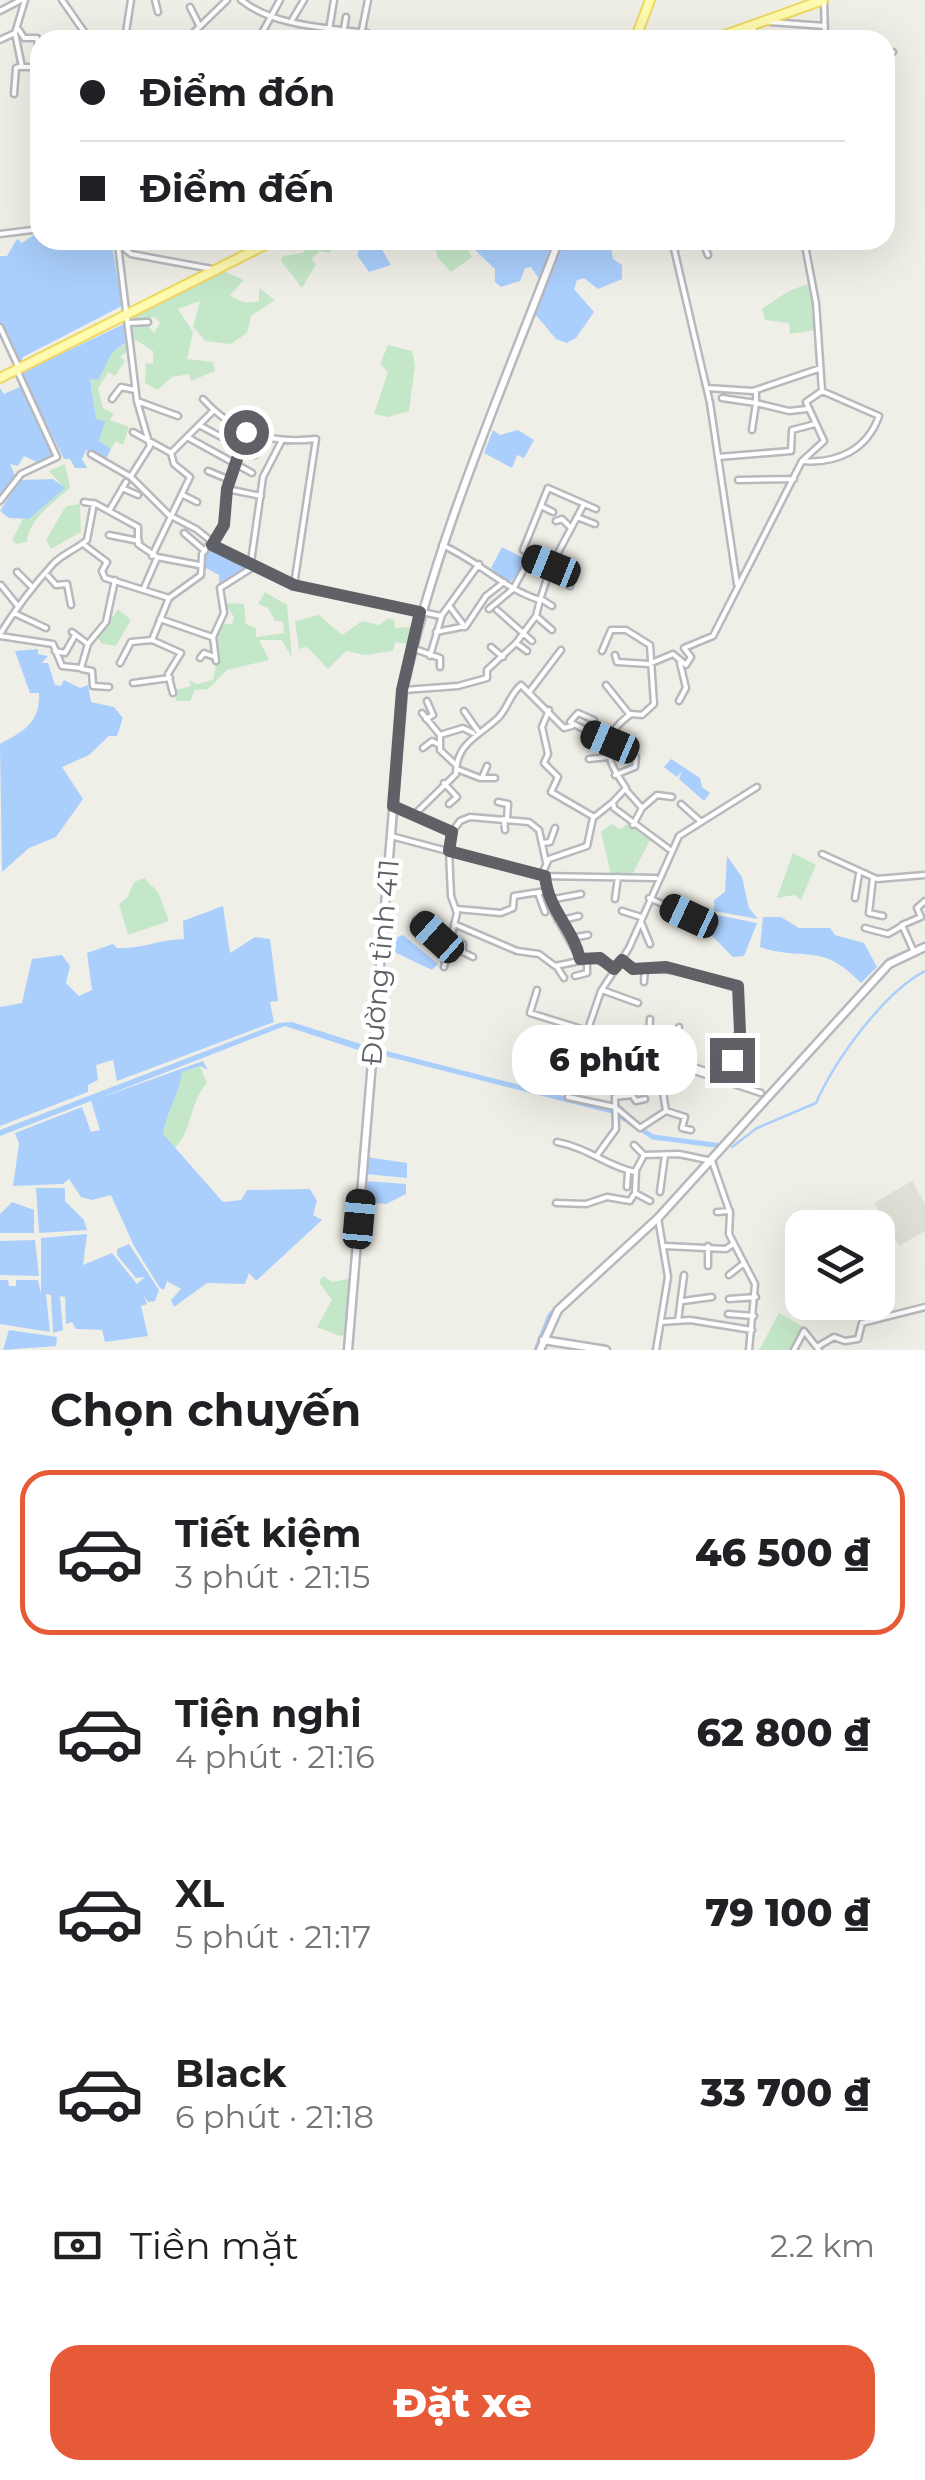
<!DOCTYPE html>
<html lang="vi">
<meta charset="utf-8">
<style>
:root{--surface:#fff;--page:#f6f6f6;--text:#202124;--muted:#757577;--line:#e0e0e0;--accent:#e75a37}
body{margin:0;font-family:Montserrat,sans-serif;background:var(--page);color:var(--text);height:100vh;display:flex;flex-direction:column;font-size:38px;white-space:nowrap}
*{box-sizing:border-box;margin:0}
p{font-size:32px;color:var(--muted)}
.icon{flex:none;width:55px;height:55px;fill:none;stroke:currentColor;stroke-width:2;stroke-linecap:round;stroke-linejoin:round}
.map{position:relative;height:1350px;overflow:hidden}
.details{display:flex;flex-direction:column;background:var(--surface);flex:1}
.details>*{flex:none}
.banner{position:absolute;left:30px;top:30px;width:865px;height:220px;border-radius:30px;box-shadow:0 10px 40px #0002;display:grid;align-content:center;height:220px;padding:0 50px;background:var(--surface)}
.buttons{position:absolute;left:785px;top:1210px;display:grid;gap:20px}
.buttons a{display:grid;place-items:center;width:110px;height:110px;border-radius:20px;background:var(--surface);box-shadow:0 10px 40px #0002;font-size:50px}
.end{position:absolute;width:45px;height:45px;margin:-22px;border:12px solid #5f6167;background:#fff;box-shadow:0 0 0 5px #fff}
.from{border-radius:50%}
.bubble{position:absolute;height:70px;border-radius:30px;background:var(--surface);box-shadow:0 10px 40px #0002;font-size:32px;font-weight:800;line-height:70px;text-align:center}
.car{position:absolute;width:30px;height:60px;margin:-30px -15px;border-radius:12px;box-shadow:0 0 8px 2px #0007;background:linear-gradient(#222 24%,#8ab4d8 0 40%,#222 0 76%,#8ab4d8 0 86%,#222 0)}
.banner b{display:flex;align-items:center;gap:35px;height:95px;font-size:38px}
.banner b+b{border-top:2px solid var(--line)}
.banner i{width:25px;height:25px;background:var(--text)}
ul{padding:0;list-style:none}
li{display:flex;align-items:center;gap:30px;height:165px;margin:0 20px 15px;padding:0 30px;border:5px solid transparent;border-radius:30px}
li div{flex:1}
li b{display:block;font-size:38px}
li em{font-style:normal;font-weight:800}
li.current{border-color:var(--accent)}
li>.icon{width:90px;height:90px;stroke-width:1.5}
h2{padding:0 50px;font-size:45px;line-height:120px}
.pay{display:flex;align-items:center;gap:25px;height:110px;padding:0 50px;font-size:38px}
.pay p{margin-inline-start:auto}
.button{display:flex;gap:20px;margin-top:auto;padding:20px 50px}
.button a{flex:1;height:115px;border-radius:30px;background:var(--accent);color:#fff;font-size:40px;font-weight:800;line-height:115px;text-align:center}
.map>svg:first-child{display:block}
</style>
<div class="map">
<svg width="925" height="1350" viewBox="0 0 925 1350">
<rect width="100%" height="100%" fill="#f0efe7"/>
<path fill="#e0dfd5" d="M912,1181l13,23v27l-26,15 -25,-43z"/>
<path fill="#c5e7c9" d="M311,240l20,1 -1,12 -10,-2 -9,8 5,5 -14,24 -21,-27 2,-5 20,-3z
M462,240l10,17 -21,15 -13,-14 -4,-13z
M221,270l23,10 -14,15c9,7 18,9 29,6v-13l16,12 -24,16 -4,17 -16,11 -26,-3 -12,-14 7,-26 -22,8 15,23 -6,27 26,3 2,9 -24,10 -2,-7 -17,3 -14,13 -13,-7 1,-20 7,1v-13l-22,-14 -1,-14 17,1 7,9 6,-10 -5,-6 -26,4 -1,-5z
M810,284l5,46 -25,4 -1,-11 -24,-3 -3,-11c17,-11 26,-20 48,-25z
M127,341l1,10 -8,6 5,4 -10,15 -7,-4 -10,17 5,19 11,6 -4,6 19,7 -6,18 -7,-4 -5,8 -12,-8 -9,-63 8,1 14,-26z
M388,345l24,6 3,14 -6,46 -21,6 -14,-3 14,-42 -8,-8z
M65,464l5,24c-17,15 -42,32 -43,54l-10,2 -5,-4 11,-21h6l35,-31 -15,-17z
M80,504l1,28 -30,17 -5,-9 20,-34z
M265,592l22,13 5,53 -10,-18h-23l10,20 -42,10 -19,19 -13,1 -5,11h-14l-2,-11 17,-4 -2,-6 8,4 16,-4 4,-19 -3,-24 11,-13h7l2,-7 -10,-14 20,1 2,20 10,4v9l28,-4 -1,-11 -8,-1 -7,-13 -10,-4z
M118,609l13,11 -15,26 -14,-2 -4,-6z
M319,615l23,20 20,-14 17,4 9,-7 6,2 1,8 17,-1 -5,17 -12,-2 -2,9 -28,4 -19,-4 -18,18 -21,-22 -8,2 -4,-28z
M611,824l10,5 6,-5 23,16 -18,35h-21l-10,-43z
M793,853l23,12 -15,35 -7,-5 -17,3z
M144,878l14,14 11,29 -41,14 -9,-31 8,-6 7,-16z
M200,1066l7,17c-18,19 -15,52 -34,66l-10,-15c4,-23 16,-39 19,-62z
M323,1276l10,6 19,-4 -5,56 -7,2 -23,-9 15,-27 -13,-18z
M779,1313l25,14 -13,23h-32z"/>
<path fill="#aacffd" d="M40,231v9h71l11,66 -99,51 -3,8 -20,-42v-67h7l10,-17 5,4z
M362,240h29l-9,1 -2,5 11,19 -22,7 -12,-17z
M449,240h103v1l-13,38 -8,-12 -6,1 -5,13 -19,6 -6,-5v-13l-24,-23 -5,4 -4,-10 -13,4z
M585,240h15l11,7 2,12 9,6v14l-24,10 -14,-11 -7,2 -3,9 20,23 -18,26 -9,5 -11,-4 -21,-25 25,-66 9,-4 9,3z
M126,323l1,18 -15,12 -14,27 -8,-1 6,40 9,2 -6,20 12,8 -6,12 -19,-11 -4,9 5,9h-12l-5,-9h-6l-43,-86z
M22,386l17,31 14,41 -14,5 -15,-7 -6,10 -8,-2 6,14 -16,18v-108l4,6z
M493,430l7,5 18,-5 16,10 -10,18 -7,-3 -5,13 -28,-15z
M53,479l12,9 -36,31 -20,-1 -9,-7 20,-31z
M502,547l25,13 -18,24 -18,-16z
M213,548l35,20 -29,19v-12l-17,-9 3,-13z
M38,649v5l10,2 -6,7h6l7,22 6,1 3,-6 16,8 8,-3 3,17 23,5 9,11 -6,18h-8l-20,19 -27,12 21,32 -27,38 -27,11 -27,24 -2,-128c24,-13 40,-21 39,-51h-9l-15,-42z
M671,759l29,19 2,9 8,6 -6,8 -25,-22 3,-8 -5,6 -13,-10z
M727,856l15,21 7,31 9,11 -44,-8v-11l11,-8z
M223,906l7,47 25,-16 15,2 8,62 -8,1 4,20 -157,59 -4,-21 -17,5 2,15 -10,5v7l-88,34v-119l22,-4 10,-44 30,-4 8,11 -4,17 13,13 13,-6 -5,-37 26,-9 4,4c26,1 44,-9 67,-9l-1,-18z
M712,914l45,9 -13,33 -11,1 -29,-29z
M763,917h18l18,11h31l5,7 29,8 13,24 -16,16c-40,-42 -56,-21 -101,-36z
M388,930l7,8 8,-3 35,29 -6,6 -42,-20z
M292,1022l78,25v7l-85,-28 -188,73 106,-38 5,9 -8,-4 -18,6c-3,23 -15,39 -19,62l60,68 18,-2 6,-10 63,-1 7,12 -4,14 9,5 -66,61 -7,-8 -4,11 -38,-1 -33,24 -3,-7 10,-11 -14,-8 -3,9 -4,-2 -26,-42 -23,-51 -19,5 -11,-3 -12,-18 -6,5 -50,2 6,-42 -4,-11 67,-26 9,25 9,-2 -9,-29 -91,35v-6l279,-107z
M367,1157l40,6v15l-42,-4z
M365,1181l41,3v10l-20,10 -23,-2z
M36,1188h29v13l19,19 3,10 -48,3z
M12,1202l22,8v23h-34v-19z
M87,1234l-4,31 29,-12 25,31 8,-7 -9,1 -19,-23v-6l12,-5 30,46 -4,11 -7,1 -4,-6 3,8 -6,2 7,30 -43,6 -3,-12 -26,-1 -4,-7 -6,2 -1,-27 -5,-1 3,34 -10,3 -2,-38 -5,-1 4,38 -50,-8v-44h8l1,6h7v-6h22l3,14v-56z
M35,1240l4,36 -39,-1v-34z
M9,1330l48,7 -1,9 -53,4z"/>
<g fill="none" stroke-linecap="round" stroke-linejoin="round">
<path stroke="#aacffd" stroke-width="2.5" d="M732,1147l25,-19 59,-25c19,-43 68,-111 109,-132"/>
<path stroke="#aacffd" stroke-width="5" d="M820,1036l69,-76 36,-16
M376,1051l236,60 41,26 69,9
M536,1350l14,-35 9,-9"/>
<defs>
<path id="street" d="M62,0l23,33
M131,0l-5,32 5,8
M155,0l3,12
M241,0c34,27 85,27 126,33
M824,0l1,40
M190,7l9,18
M0,11l21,-11
M292,20l12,-20
M770,22l55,4
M19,30l5,8h13l2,16
M329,30l5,-30
M15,33l10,-33
M262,33l18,-33
M0,40l15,-7 7,34h11
M186,40l41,-40
M342,40l4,-23
M360,40l8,-40
M752,40l2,-15
M885,53l8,-1
M14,94l2,-26 6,-2
M0,234l40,-5
M114,240l17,14 81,15
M672,240l38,163 27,181
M702,240l6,15
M804,240l12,63 6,88
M118,245l19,156 13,45 -19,30
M128,323l20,-1
M0,327l19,41
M707,388l46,3 65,-22
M756,390v13l33,8 18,-2
M722,398l34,5 -4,27
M112,399l9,-12 14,3
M203,399c32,35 67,45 113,40l-22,146
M137,401l41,15
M199,425l56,30
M133,432l38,21 43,-43
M187,437l65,36
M91,454l40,23 38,38 27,14 37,29 61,27 147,31
M718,457l73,-6 1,-21 23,-6
M802,461c35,3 65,-11 77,-45l-57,-25
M208,471l22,9
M738,480l56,-1
M122,488l16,7
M227,489l34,7
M183,495l14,7
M0,501l21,-27 36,-17 -40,-87
M84,502l12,2 42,23v17l19,13 42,8
M541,506l12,6
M109,511l17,-29
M577,517l18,7
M556,521l6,-2 9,9
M184,533l21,18
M109,535l30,6
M83,544l24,18 -5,9 3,7 64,20 32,-23 1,-21 22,-29 3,-36 19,-57
M152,556l38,-79 -16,-13 -3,-11
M551,566l-28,-16 25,-62 48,21
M17,572l15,15
M48,576l8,9 11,-1 4,21
M549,576l21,10
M1,585l16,20
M143,590l14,-32
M169,598l-17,42 29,13 -13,21 5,19
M541,599l11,7
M540,600l11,-34 32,-60
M450,607l15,20
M489,609l24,-20 17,-31
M497,610l35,31
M14,613l32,15
M536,616l16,14
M160,619l52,18
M72,632l16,12
M436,632l30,-6 20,-30 18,-14
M0,634c16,-26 34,-49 53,-70 9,-10 24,-15 34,-24l7,-37
M0,636l53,8 9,22 19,2 7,-24 18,-22 9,-42
M516,643l11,8
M491,647l12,10
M412,648l28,10v9
M55,651l10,2 9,-16
M602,651l9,-21h15l24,15 4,59 -12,11 -11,-1c-35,25 -24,46 -5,74l-13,14 1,6 55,41
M615,655l2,7 32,2 24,-10 13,11 5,-8 -7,-9 29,-12 89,-175 22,-20 -18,-39 16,-11
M430,656l12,-41 37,-51
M200,658l4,-5 8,3
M216,661l-3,-24 11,-24 -4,-25 30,-19 13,-92 18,-35
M120,663l11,-21 21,-2
M82,669l10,2 1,15 16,1
M133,683l37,-5
M606,685l24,30
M404,690l54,-4 29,-8v-8l29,-27 20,-27 4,-16c-36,-11 -63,-40 -98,-55
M530,691l31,-41
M679,701l7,-13 -6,-25
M549,710l-7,17 6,27 -4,9 14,14 -7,15 43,25
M464,711l14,20
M422,713l18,22
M426,719l7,-4 -6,-14
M594,720l-16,-7 -8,9 39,20
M423,748l9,-7 6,3
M589,759l19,-2
M456,765l-16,-15v-15l23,-7 10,5
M457,769l23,9h15
M615,775l20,-8 1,-10
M482,778l5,-12
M444,783l13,14 -8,7
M757,787l-78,49 -50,112 -28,43 -15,44 175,58
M626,790l16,18 -9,17
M498,802l10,2 -1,15
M681,804l18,16
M393,806l21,9 42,-41c0,-31 22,-37 42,-56 10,-10 12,-24 23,-33l43,43 8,-2
M642,808l15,-13 15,2
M415,815l37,17
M504,819l1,11
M391,836l150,40 115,2
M543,843l7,-1 5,-14
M822,854l55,25 48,-4
M541,876l8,-17 38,-13 6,-28 20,-16
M545,876l7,33 27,48
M873,878l-4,35 14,3
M538,893l7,19
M649,898l40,18
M855,898l4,-24
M615,899l3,-22
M549,900l32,-6
M457,909l44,4 12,-5 1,-12 32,-5
M622,911l19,6
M416,920l32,24
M558,921l21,-5
M641,922l9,22
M454,924l63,27 22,3 16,12 39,-8 20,11
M865,928l23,6 14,-8
M571,938l17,-3
M450,939l13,5v8l10,5
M914,952l-12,-27 19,-8 -4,-9 8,-7
M622,960l10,9 47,1 60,19 1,46 -13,43 -79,-26
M444,967l13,-54 -6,-17 -2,-45 3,-19 8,-11 10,-4 59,5 10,8 7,32
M557,967l7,11
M575,976l12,-3v-12
M644,982l1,-14
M537,990l-7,23 58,18
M602,990l36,13
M648,1050l2,-31
M670,1060l9,-33
M646,1068l3,-12
M608,1076l5,-32
M568,1097l47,10 25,21 26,-17 19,6 -3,11 9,2
M666,1111l-5,-31 5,-16
M557,1142c32,6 51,25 78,30l9,-17 35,-1 33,7 18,52 -1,21 26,50 -6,66
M634,1145l10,10
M598,1154l18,-25 -1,-32 17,-2 4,6 9,-2
M636,1172l-1,21 15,8
M627,1187l1,-15
M660,1192l5,-37
M556,1203l30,1 21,-7 23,4 5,-8
M717,1212l13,-1
M665,1246l61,3 7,-5
M708,1266v-20
M729,1275l14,-11
M729,1299l27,-2
M683,1301l29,-4
M728,1314l26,2
M678,1321l6,-46
M661,1322l29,-2 62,10
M817,1347l17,-10 11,4 13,-2 4,-16 63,-16
M656,1350l12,-73 -10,-59
M794,1350l10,-19 15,19"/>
<path id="secondary" d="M543,1340l63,10
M348,1350l55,-660c34,-155 100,-302 156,-450
M540,1350l18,-40 100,-92 231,-254 36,-17"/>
<path id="primary" d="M635,40l15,-40
M711,40l112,-40
M0,378l275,-138"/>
</defs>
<use href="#street" stroke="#b7b9bd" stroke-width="9"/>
<use href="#secondary" stroke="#b6b8be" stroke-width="11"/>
<use href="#primary" stroke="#efd862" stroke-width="12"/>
<use href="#street" stroke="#fff" stroke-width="4"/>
<use href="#secondary" stroke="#fff" stroke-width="6"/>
<use href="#primary" stroke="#fefaaf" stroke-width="8"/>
</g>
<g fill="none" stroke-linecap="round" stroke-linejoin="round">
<path stroke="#5f6167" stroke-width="12" d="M246,432l-19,57 -3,36 -12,20 82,40 126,27 -18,78 -9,116 59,26 -3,19 96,25c3,34 28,52 35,83l20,-1 14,11 8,-9 11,9 33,-2 72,19 2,46 -8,28"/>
</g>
<g text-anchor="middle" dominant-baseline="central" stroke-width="9" stroke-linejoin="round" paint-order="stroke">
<g font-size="28" fill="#5f6167" stroke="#fff">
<text transform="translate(380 962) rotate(-85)">Đường tỉnh 411</text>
</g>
</g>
</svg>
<div class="buttons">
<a><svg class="icon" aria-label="layers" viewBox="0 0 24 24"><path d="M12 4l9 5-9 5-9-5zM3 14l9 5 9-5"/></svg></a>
</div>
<i class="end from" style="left:246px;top:432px"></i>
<i class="end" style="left:732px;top:1060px"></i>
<div class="bubble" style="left:512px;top:1025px;width:185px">6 phút</div>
<i class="car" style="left:551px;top:566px;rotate:292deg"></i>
<i class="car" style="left:610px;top:742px;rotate:293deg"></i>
<i class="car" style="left:689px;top:916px;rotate:295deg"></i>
<i class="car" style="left:437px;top:937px;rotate:312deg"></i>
<i class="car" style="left:359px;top:1219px;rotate:5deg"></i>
<div class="banner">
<b><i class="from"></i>Điểm đón</b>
<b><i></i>Điểm đến</b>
</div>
</div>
<section class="details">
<h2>Chọn chuyến</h2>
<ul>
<li class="current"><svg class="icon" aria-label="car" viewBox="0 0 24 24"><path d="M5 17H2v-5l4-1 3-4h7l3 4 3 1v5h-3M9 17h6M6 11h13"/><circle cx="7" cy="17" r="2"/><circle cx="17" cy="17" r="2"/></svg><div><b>Tiết kiệm</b><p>3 phút · 21:15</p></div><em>46 500 ₫</em></li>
<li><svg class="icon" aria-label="car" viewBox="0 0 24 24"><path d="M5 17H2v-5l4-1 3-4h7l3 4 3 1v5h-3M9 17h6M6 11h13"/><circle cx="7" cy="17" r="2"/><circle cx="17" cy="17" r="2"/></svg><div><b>Tiện nghi</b><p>4 phút · 21:16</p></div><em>62 800 ₫</em></li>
<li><svg class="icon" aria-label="car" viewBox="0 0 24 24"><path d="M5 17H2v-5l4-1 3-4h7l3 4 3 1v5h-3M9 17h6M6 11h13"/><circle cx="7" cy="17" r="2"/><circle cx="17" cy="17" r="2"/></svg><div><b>XL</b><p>5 phút · 21:17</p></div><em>79 100 ₫</em></li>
<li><svg class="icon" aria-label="car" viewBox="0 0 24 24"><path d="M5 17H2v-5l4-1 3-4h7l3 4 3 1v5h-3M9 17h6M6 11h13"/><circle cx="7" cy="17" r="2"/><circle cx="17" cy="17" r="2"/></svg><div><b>Black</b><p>6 phút · 21:18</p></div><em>33 700 ₫</em></li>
</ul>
<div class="pay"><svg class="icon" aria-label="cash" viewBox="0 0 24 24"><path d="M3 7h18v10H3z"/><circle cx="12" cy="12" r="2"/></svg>Tiền mặt<p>2.2 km</p></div>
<div class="button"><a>Đặt xe</a></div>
</section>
